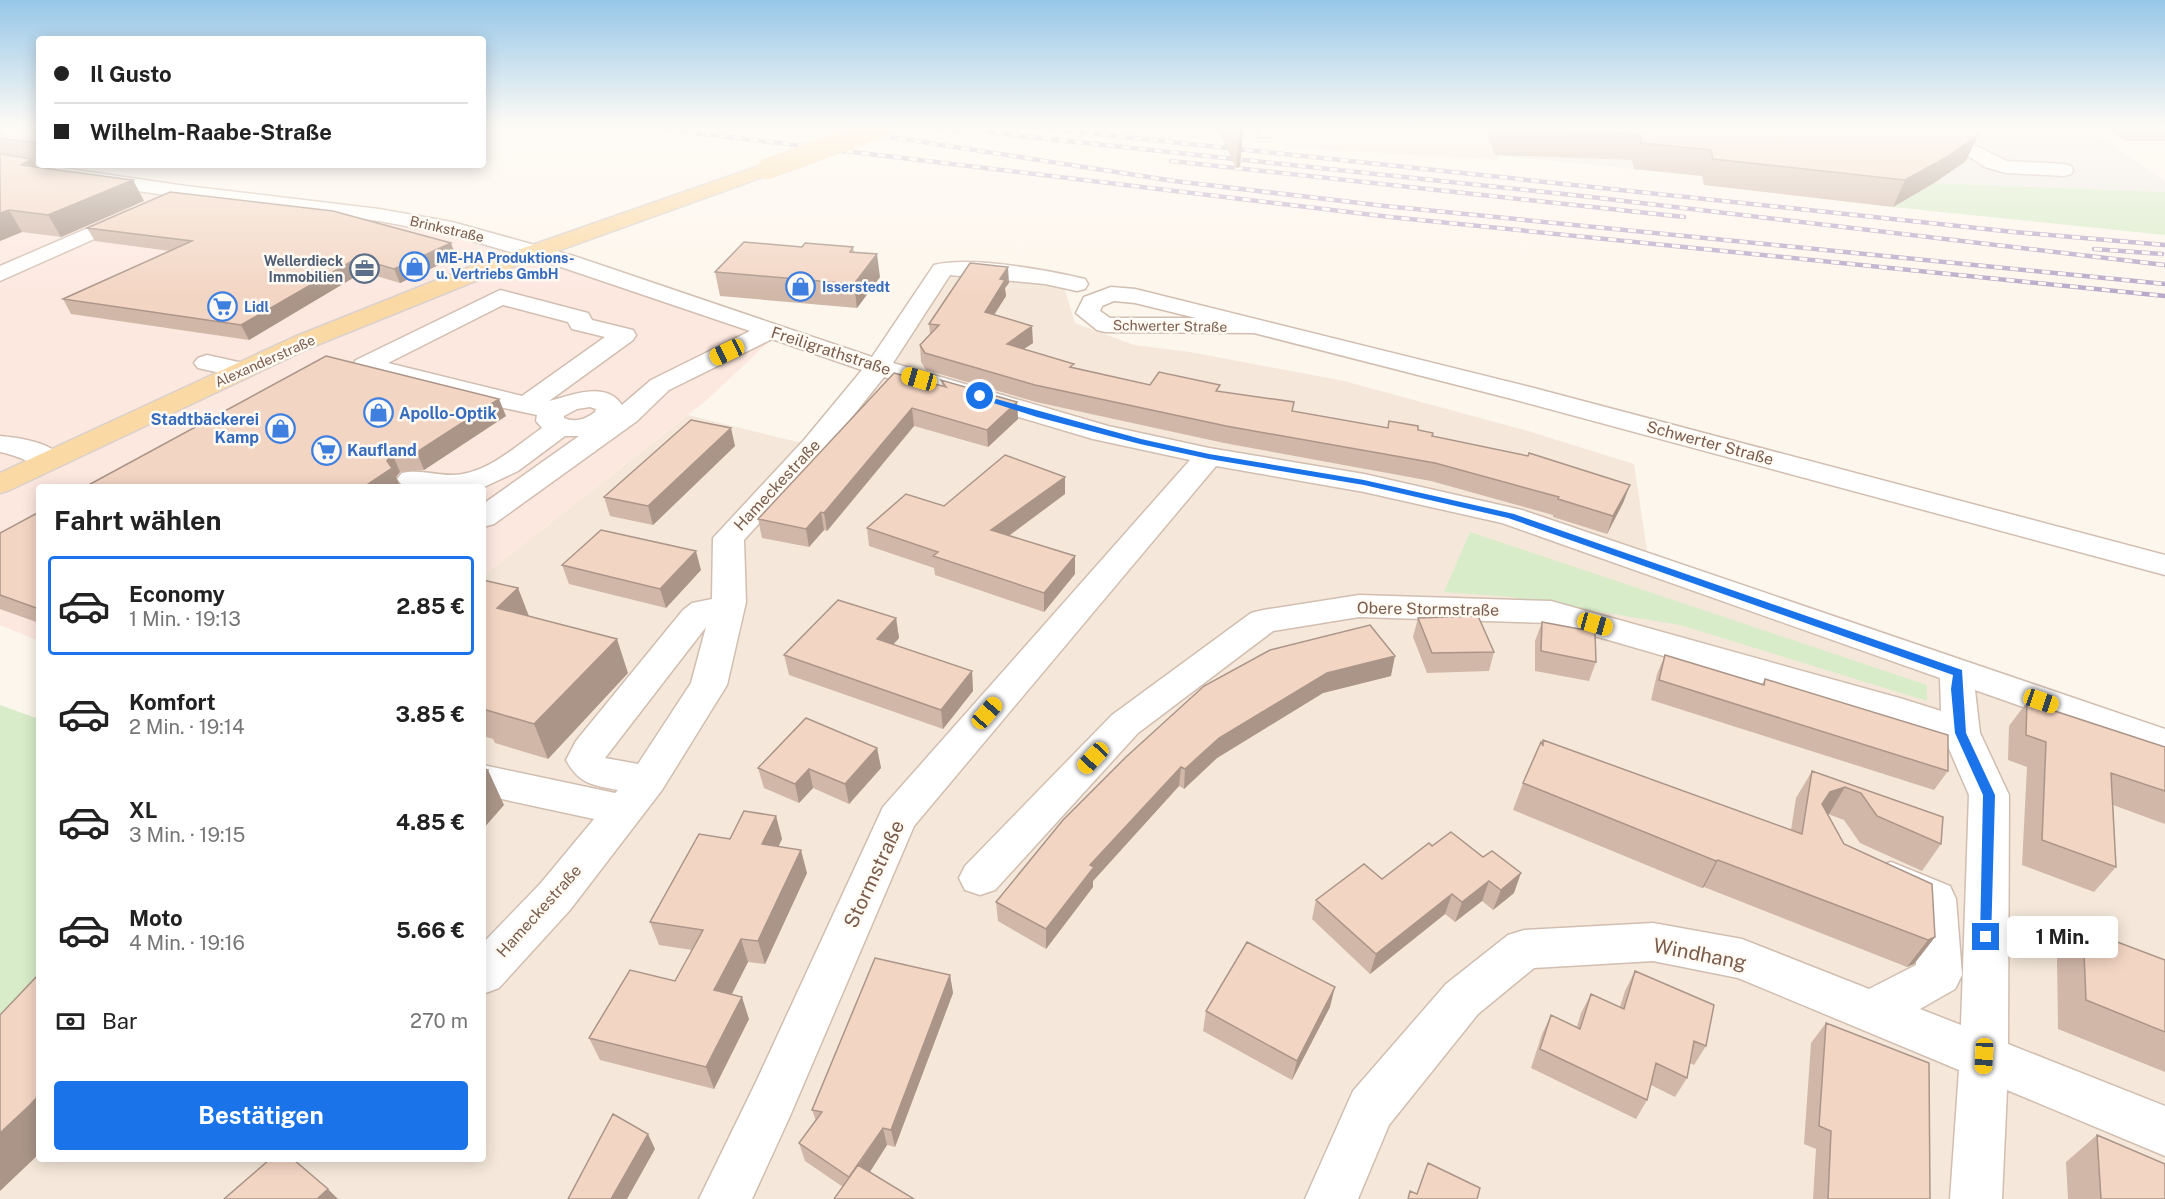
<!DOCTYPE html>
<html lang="de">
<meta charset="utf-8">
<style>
:root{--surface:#fff;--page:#f6f6f6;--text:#222;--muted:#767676;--line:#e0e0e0;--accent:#1a73e8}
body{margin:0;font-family:"Public Sans",sans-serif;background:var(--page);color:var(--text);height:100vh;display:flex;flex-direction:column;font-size:22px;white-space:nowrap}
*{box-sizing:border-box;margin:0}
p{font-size:20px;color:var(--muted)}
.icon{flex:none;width:33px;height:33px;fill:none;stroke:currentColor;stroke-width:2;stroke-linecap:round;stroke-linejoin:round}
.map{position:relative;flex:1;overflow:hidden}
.details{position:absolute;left:36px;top:484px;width:450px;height:678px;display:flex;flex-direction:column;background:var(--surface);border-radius:6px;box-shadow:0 3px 15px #0003}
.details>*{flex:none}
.guide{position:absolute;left:36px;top:36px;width:450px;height:132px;border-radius:6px;box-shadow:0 3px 15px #0003;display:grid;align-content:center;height:132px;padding:0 18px;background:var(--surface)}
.end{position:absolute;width:27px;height:27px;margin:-14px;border:8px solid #1a73e8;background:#fff;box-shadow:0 0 0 3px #fff}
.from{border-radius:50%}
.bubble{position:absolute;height:42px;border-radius:6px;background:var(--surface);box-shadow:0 3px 15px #0003;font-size:20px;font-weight:700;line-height:42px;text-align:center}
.car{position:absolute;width:18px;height:36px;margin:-18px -9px;border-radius:8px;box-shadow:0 0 4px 2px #0007;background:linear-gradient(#f5c518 24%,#345 0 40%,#f5c518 0 76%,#345 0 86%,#f5c518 0)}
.guide b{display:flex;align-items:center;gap:21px;height:57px;font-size:22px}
.guide b+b{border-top:2px solid var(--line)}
.guide i{width:15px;height:15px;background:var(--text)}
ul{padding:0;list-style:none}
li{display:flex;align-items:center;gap:18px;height:99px;margin:0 12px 9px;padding:0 6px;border:3px solid transparent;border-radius:6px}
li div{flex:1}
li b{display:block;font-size:22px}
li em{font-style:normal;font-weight:700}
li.current{border-color:var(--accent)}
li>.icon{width:54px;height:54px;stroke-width:1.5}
h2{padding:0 18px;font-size:27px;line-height:72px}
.pay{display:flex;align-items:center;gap:15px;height:66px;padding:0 18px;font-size:22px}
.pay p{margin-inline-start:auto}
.action{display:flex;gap:12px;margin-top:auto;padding:12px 18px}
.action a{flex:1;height:69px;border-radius:6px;background:var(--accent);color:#fff;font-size:24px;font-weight:700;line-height:69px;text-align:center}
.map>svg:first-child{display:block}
</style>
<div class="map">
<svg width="2165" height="1199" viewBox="0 0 2165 1199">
<rect width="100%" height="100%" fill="#fdf6ec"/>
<path fill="#f5e8da" d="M1169,126h316l14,34 -170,-10 -111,-12 -50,-10z
M942,270l120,11 13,42 59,22 56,7 154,29 184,50 106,33 15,99 516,180v456h-2165v-181l39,-41v183h444v-584l205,-161 126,31z"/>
<path fill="#fde8e0" d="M0,165l412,56 365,113 -69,65 -225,177v-88h-444v153l-39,-16z"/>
<path fill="#efe9e4" d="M1483,126h603l79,55v11l-230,-9 -42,24 -189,-22 -2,-9 -207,-21z"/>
<path fill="#d8ecc9" d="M1934,183l231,9v43l-272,-28z
M1470,532l457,153v16l-247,-76 -169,-28 -67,-5z
M0,705l39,14v265l-39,42z"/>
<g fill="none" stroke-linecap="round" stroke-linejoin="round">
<defs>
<path id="minor" d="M1253,126h18l3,7 -3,4h-12z
M1852,126h26l12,4 74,10 43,21 57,3 7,2 2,4 -2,4 -7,2 -58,-3 -21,-6 -26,-17 -72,-10 -32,-10z
M0,159l186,27 193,23 73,13 122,34 298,101 62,-92c37,-9 113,5 151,14l3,5 -3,5 -8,2 -32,-7 -95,-9 -57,88 215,63 101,22 155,26 158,36 643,219v28l-190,-67 5,43 29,62 -1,249 157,62v50l-158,-66 -5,109h-52l9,-129 -221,-92 -85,-17 -119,7 -56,46 -89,111 -31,74h-53l48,-108 93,-107 62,-49 16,-5 129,-7 89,16 127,50 47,-24 -2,-56 -38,-18 -6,-12 6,-12 15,-5 59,24 6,13 6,76 -7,14 -35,20 41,16 8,-230 -23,-53 -55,-20 -341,-99 -191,-6 -86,14 -135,102 -143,157 -15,5 -15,-5 -6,-12 6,-12 147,-151 139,-102 12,-3 96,-15 192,6 352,98 38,12 -1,-33 -438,-155 -138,-31 -148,-26 -302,360 -124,290 -38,83h-53l57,-117 127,-275 307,-347 -97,-21 -209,-62 -60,75 -80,88 2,62 -19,83 -65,105 -92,120 -71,78 -16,6v-51l57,-59 54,-65 -111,-24v-30l132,28 3,-3c-26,-5 -39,-6 -52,-30l10,-19 107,-131 9,-7 20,-4 1,-61 91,-98 58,-70 -90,-31 -103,51 -32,31 -143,103 -11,3v-23l96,-68h-14l-47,35 -34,16 -73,1 -9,-3 -5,-6 5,-6c16,-4 33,2 50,2 34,0 64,-29 90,-47l-6,-7 1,-6 -66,-14 -115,-31 -4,-5 4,-5 144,-70 88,23 4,7 41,10 3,5 -3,5 -84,61c22,-5 56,-21 73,4l29,-25 99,-49 -192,-65 -109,-32 -70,-13 -193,-23 -186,-27zM503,305l65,17 4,7 33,8 -83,59 -134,-33zM590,407l6,2 -1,3c-9,7 -20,11 -31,6v-2l13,-7zM706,627l-15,56 -53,81 -33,-6z
M132,209l7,2 3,4 -3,4 -139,62v-15z
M1111,287l24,2 395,98 635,168v20l-653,-176 -258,-66 -149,-1 -8,-2 -21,-17 8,-16zM1114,301l21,2 61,15h-86l-10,-7 2,-5z
M207,355l45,10 4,5 -4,5 -9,3 -45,-10 -4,-5 4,-5z
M0,436c20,2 52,6 64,24l-4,6c-21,5 -39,-11 -60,-14z"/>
<path id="major" d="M767,163l7,2 2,4 -2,4 -286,103 -176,71 -302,143 -10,3v-20l294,-136 178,-71z"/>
</defs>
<use href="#minor" stroke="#d1beb0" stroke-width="3"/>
<use href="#major" stroke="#dad1cd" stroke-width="3"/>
<use href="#minor" fill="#fff" fill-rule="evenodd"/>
<use href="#major" fill="#fbd9a5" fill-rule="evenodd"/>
<defs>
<path id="rail" d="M639,126l751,91 775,79
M819,126l355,55 211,25 780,78
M912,126l45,6
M948,126l72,10 562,60 583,69
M1022,126l992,106 151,13
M1171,161l513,56
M2094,249l68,5"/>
</defs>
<use href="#rail" stroke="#b9a8c9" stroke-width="4.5"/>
<use href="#rail" stroke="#fffaf3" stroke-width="3" stroke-dasharray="8" stroke-linecap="butt"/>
<defs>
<path id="major-bridge" d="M767,169l117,-43"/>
</defs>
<use href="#major-bridge" stroke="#dad1cd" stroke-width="21" stroke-linecap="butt"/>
<use href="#major-bridge" stroke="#fbd9a5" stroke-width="20"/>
</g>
<path fill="#d1b7a8" d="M0,126h39v36h-6l3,5 97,13 11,21 -83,36 -39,-5 -22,9z
M1216,126h26l1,5 -3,36 -4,1z
M1308,126h654l4,35 -32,22 -41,24 -189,-22 -2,-9 -68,-7 -2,-9 -137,-5 -10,-26z
M2098,126h67v15h-37z
M57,165h24l-6,3z
M87,228l369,29 -56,26 -37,-11 -114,68 -178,-26 -8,-15 107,-48 -75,-10z
M802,247h51l1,5 26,25 -23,31 -137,-12 -5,-24z
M1009,283l-4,5 1,8 -12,19 39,28 -9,6 50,19 76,17 69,7 74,19 95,17 30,2 14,6 198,49 -7,18 -16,31 -54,-17v-2l-122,-34 -207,-38 -188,-41 -110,-32 -5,-8 -1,-17 10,-11 -1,-10z
M941,380l76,22 1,17 -30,28 -74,-21 -87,105 -3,-1 -15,17 -47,-9 -4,-19 184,-133z
M506,416l-82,54 -24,2 -4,5 4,9 -317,2z
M735,446l-82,79 -43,-9 -6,-19z
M1065,494l-56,42 66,20v18l-31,38 -109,-37 -1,-7 -65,-22 -2,-18 77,-22z
M39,512v111l-39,-14v-76z
M562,565l139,5 -35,38 -97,-24z
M483,580l35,8 11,28 99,57 -80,86 -53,-16 -2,-4 -10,-3z
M896,618l3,20 -6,7 79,26 1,20 -30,38 -154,-54 -5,-20z
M1418,618l76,34 -5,19 -62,2 -14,-36z
M1542,622l54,40 -7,19 -54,-10v-30z
M1665,655l97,29 3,-5 183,92 -14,19 -283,-90 6,-26z
M1391,676l-68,17 -106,65 -33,31 -5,-3 -86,95v6l-47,62 -48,-28 -2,-19 208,-216z
M2027,702l138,45v77l-52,-19 3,62 -22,25 -72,-27 5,-98 -19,-7 1,-34z
M1543,740l248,90 5,-32 16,-27 131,46 -2,27 -19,27 -62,-28 -16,-23 -16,-6 16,30 91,93 -21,27 -7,3 -203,-80 -2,1 -189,-78 10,-27z
M877,748l4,20 -32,36 -36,-16 -14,15 -35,-15 -6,-20z
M776,816l6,23 -4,7 29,27 -42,91 -17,-2 -16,32 17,25 -35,70 -114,-29 -11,-22 86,-57 17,-31 -33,-5 -9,-23 80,-83z
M1429,843l85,50 -21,17 -11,-9 -27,21 -10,-8 -75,60 -58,-55 4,-19 66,-21z
M2083,929l82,31v112l-107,-43 -1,-71z
M1635,971l71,75 -12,19 -4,-2 -3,15 -12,19 -24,-12 -4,15 -11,19 -105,-51 11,-34 9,-19 26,12 4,-14 10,-19 29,13 5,-16z
M950,975l3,18 -58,154 -8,-2 -17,27 -27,15 -38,-26 -6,-18 17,-22 -4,-11z
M1330,1007l-38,73 -89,-49 3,-20z
M1826,1023l104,176h-117l3,-50 -12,-5 7,-101z
M2097,1135l68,64h-97l-2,-37z"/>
<path fill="#aa9588" d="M1243,131l-3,36 -4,1 3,-36z
M1978,135l-12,26 -32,22 -41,24 12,-27z
M32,159l12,21 -23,-15z
M133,180l11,21 -83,36 -13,-22z
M9,210l13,22 -22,9v-28z
M451,243l5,14 -56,26 -6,-14z
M877,254l3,23 -23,31 -3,-24z
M357,258l6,14 -114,68 -8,-15z
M1008,267l1,16 -4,5 1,8 -21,33v-17l15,-33z
M1032,326l1,17 -26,17v-16z
M499,399l7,17 -82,54 -7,-18z
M1017,402l1,17 -30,28 -1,-17z
M912,408l2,18 -87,105 -3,-18z
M731,428l4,18 -82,79 -5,-19z
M392,453l8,19 -4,5 4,9 -2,2h-36z
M1065,477v17l-73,54 -1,-18z
M1630,485l-7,18 -16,31 6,-18z
M821,512l3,18 -15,17 -3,-18z
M696,551l5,19 -35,38 -6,-19z
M1075,556v18l-31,38v-19z
M518,588l13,34 -34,-14z
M896,618l3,20 -19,21 -3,-20z
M617,639l11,34 -80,86 -14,-35z
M1395,656l-4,20 -68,17 -106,65 -33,31 1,-20 34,-31 108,-65z
M972,671l1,20 -30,38 -2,-19z
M877,748l4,20 -32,36 -4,-20z
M1181,767l-2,19 -86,95v6l-47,62v-20l44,-64z
M809,769l4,19 -14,15 -4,-19z
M488,770l16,35 -21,24v-54z
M1845,787l-16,27 -16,5 17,-27z
M776,816l6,23 -13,28 -7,-23z
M801,850l6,23 -42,91 -7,-23z
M1718,860l-14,27 -2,1 14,-27z
M1521,873l-7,20 -21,17 8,-20z
M1489,881l-7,20 -27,21 7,-20z
M1452,894l-7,20 -75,60 6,-20z
M1935,937l-21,27 -7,3 21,-27z
M741,939l7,23 -26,51 -8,-23z
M950,975l3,18 -58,154 -4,-17z
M1335,987l-5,20 -38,73 5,-19z
M742,997l7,22 -35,70 -8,-22z
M39,1095v59l-39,37v-58z
M883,1128l4,17 -32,50 -5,-17z
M648,1134l7,15 -28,50h-16z
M328,1189l10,10h-21z"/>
<path fill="#f3d5c3" stroke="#aa9588" stroke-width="1.5" d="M0,126h39v17l-39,-5z
M1236,126h6l1,5 -4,1z
M1499,126h463l6,1 10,8 -31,22 -42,23 -192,-21 -2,-9 -70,-7 -1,-9 -140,-5z
M0,154l32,5 -11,6 112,15 -85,35 -39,-5 -9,3z
M170,192l163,19 118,32 -57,26 -37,-11 -116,67 -178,-26 129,-58 -105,-13z
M744,242l58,5 3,-4 48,4 -3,5 27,2 -23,30 -139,-12z
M970,263l38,4 -8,12 5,1 -20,32 47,14 -25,18 67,20 -4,3 80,18 9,-13 61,13 -4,6 78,11 -2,9 96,17 1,-7 29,5v4l15,3 -1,3 96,20 1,-3 101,32 -17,31 -55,-17 1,-2 -124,-34 -209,-37 -191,-41 -110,-32 -5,-8 19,-20 -10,-1z
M326,356l173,43 -82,53 -25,1 -5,8 5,7 -30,20h-279z
M894,373l52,14 -5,-7 76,22 -30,28 -75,-22 -88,105 -3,-1 -15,17 -48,-10z
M691,420l40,8 -83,78 -44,-9z
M1005,455l60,22 -74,53 84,26 -31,37 -111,-37 5,-4 -71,-24 39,-34 38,12z
M39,512v97l-39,-14v-62z
M601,530l95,21 -36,38 -98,-24z
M483,580l35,8 -21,20 120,31 -83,85 -51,-15z
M838,600l58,18 -19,21 95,32 -31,39 -157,-55z
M1478,616l16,36 -62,1 -14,-35z
M1542,622l53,10 1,30 -55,-11z
M1370,625l25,31 -68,17 -108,65 -34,31 -4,-2 -91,98 4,2 -48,62 -50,-27 67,-82 63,-63 78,-71 66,-36z
M1665,655l99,30 1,-6 183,56v36l-289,-91z
M2027,702l138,45v44l-54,-18 5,94 -74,-27 4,-98 -20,-7z
M806,718l71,30 -32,36 -36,-15 -14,15 -37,-16z
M1543,740l259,94 10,-63 131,46 -2,27 -64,-28 -16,-23 -16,-6 -15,5 -8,12 22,40 88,40 3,53 -7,3 -210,-80 -2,1 -193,-78 18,-41 2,4z
M483,769l5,1 -5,5z
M744,811l32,5 -14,28 39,6 -43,91 -17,-2 -27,51 28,7 -36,70 -117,-29 41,-68 45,11 28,-51 -53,-8 49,-88 31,5z
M1451,832l32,25 9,-6 29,22 -20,17 -12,-9 -27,21 -10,-8 -76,60 -60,-54 48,-36 18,15 47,-36 3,3z
M2083,929l82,31v72l-79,-32z
M1247,942l88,45 -38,74 -91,-50z
M875,958l75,17 -59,155 -8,-2 -34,49 -50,-34 23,-31 -10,-2z
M1635,971l79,34 -8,41 -12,-5 -7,37 -31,-15 -9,37 -107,-51 11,-34 29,14 11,-35 33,15z
M39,974v121l-9,10 -30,28v-118z
M1826,1023l103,40 1,136h-102l3,-68 -12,-5z
M613,1114l35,20 -37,65h-43z
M2097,1135l68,29v35h-64z
M269,1160h25l34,29 -11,10h-93z
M1428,1163l52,25 -3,11h-69l2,-8 7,3z
M858,1165l56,34h-80z"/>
<linearGradient id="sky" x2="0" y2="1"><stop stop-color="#97c7e8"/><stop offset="0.43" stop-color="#fefbf6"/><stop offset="1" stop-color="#fefbf6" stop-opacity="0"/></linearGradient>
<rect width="2165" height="294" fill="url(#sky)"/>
<path fill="#1a73e8" d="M978,394l163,45 68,15 155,26 150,34 448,156 4,63 29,62 -4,146 -5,2 -6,-6 3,-142 -28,-62 -4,-44 2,-14 -445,-157 -144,-33 -155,-26 -69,-15 -103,-27 -59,-19z"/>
<defs>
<symbol id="shop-ring" viewBox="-11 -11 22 22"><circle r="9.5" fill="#fffaf3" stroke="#3f7fe0" stroke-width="1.5"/><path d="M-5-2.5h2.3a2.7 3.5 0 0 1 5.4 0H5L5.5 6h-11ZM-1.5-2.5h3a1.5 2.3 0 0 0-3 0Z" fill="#3f7fe0"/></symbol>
<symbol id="office-ring" viewBox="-11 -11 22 22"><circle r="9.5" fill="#fffaf3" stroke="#5c6f8a" stroke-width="1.5"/><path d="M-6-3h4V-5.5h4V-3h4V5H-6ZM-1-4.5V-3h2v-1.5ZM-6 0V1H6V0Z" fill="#5c6f8a"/></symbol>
<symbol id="supermarket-ring" viewBox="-11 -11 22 22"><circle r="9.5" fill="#fffaf3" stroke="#3f7fe0" stroke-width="1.5"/><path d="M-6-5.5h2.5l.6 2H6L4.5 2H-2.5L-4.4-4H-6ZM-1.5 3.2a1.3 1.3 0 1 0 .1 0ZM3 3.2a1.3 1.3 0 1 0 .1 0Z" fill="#3f7fe0"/></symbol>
</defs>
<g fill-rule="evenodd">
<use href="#shop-ring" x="398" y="250" width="33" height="33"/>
<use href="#office-ring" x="348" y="252" width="33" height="33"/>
<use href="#shop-ring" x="784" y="270" width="33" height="33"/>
<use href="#supermarket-ring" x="206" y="290" width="33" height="33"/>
<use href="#shop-ring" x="362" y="396" width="33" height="33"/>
<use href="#shop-ring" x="264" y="412" width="33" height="33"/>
<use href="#supermarket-ring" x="310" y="434" width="33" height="33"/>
</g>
<g text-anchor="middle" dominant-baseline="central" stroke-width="5" stroke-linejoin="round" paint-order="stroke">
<g font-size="14" fill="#7a5c4d" stroke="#fffaf3">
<text transform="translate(447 229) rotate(13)">Brinkstraße</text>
<text transform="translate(1170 326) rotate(1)">Schwerter Straße</text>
<text transform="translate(265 361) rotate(-24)">Alexanderstraße</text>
</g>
<g font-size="14" font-weight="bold" fill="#366cbe" stroke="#fffaf3" text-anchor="start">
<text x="436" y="258">ME-HA Produktions-<tspan x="436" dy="16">u. Vertriebs GmbH</tspan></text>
<text x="822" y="287">Isserstedt</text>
<text x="244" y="307">Lidl</text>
</g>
<g font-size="14" font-weight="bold" fill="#4e5e75" stroke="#fffaf3" text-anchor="end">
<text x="343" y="261">Wellerdieck<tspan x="343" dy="16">Immobilien</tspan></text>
</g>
<g font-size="16" fill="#7a5c4d" stroke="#fffaf3">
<text transform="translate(831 351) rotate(18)">Freiligrathstraße</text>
<text transform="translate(1710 443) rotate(15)">Schwerter Straße</text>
<text transform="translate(777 485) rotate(-47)">Hameckestraße</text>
<text transform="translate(1428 609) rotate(1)">Obere Stormstraße</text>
<text transform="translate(539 911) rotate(-48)">Hameckestraße</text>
</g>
<g font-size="16" font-weight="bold" fill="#366cbe" stroke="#fffaf3" text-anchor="start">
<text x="399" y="413">Apollo-Optik</text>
<text x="259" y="419" text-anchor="end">Stadtbäckerei<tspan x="259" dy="18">Kamp</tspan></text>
<text x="347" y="450">Kaufland</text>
</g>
<g font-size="20" fill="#7a5c4d" stroke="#fffaf3">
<text transform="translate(874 874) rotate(-65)">Stormstraße</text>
<text transform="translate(1700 954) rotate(11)">Windhang</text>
</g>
</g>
</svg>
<i class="end from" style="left:980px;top:396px"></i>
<i class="end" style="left:1986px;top:937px"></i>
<div class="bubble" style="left:2007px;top:916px;width:111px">1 Min.</div>
<i class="car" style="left:727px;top:352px;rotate:245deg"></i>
<i class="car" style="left:919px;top:379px;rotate:286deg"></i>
<i class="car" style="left:1595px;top:624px;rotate:106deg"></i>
<i class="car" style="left:2041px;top:701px;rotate:109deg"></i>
<i class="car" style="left:987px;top:713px;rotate:41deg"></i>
<i class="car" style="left:1093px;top:758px;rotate:223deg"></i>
<i class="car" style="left:1984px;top:1056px;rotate:183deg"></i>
<div class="guide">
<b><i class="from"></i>Il Gusto</b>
<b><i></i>Wilhelm-Raabe-Straße</b>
</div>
<section class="details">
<h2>Fahrt wählen</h2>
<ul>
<li class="current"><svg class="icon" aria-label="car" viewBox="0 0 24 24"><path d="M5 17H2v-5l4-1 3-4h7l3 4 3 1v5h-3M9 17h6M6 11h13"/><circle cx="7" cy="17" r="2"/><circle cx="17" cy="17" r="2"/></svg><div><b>Economy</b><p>1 Min. · 19:13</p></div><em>2.85 €</em></li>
<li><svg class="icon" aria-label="car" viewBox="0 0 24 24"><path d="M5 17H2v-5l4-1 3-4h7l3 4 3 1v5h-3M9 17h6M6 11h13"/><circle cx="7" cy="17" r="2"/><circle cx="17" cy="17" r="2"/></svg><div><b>Komfort</b><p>2 Min. · 19:14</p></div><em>3.85 €</em></li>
<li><svg class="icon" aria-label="car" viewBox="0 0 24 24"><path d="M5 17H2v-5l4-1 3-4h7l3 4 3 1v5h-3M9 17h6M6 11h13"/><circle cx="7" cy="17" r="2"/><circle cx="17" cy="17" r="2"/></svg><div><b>XL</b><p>3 Min. · 19:15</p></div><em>4.85 €</em></li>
<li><svg class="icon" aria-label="car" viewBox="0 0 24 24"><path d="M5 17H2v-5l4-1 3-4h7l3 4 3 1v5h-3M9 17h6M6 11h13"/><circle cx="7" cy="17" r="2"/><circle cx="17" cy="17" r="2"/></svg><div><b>Moto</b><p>4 Min. · 19:16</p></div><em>5.66 €</em></li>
</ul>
<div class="pay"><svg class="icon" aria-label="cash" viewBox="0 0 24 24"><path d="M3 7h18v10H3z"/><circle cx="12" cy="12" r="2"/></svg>Bar<p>270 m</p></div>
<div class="action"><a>Bestätigen</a></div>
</section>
</div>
